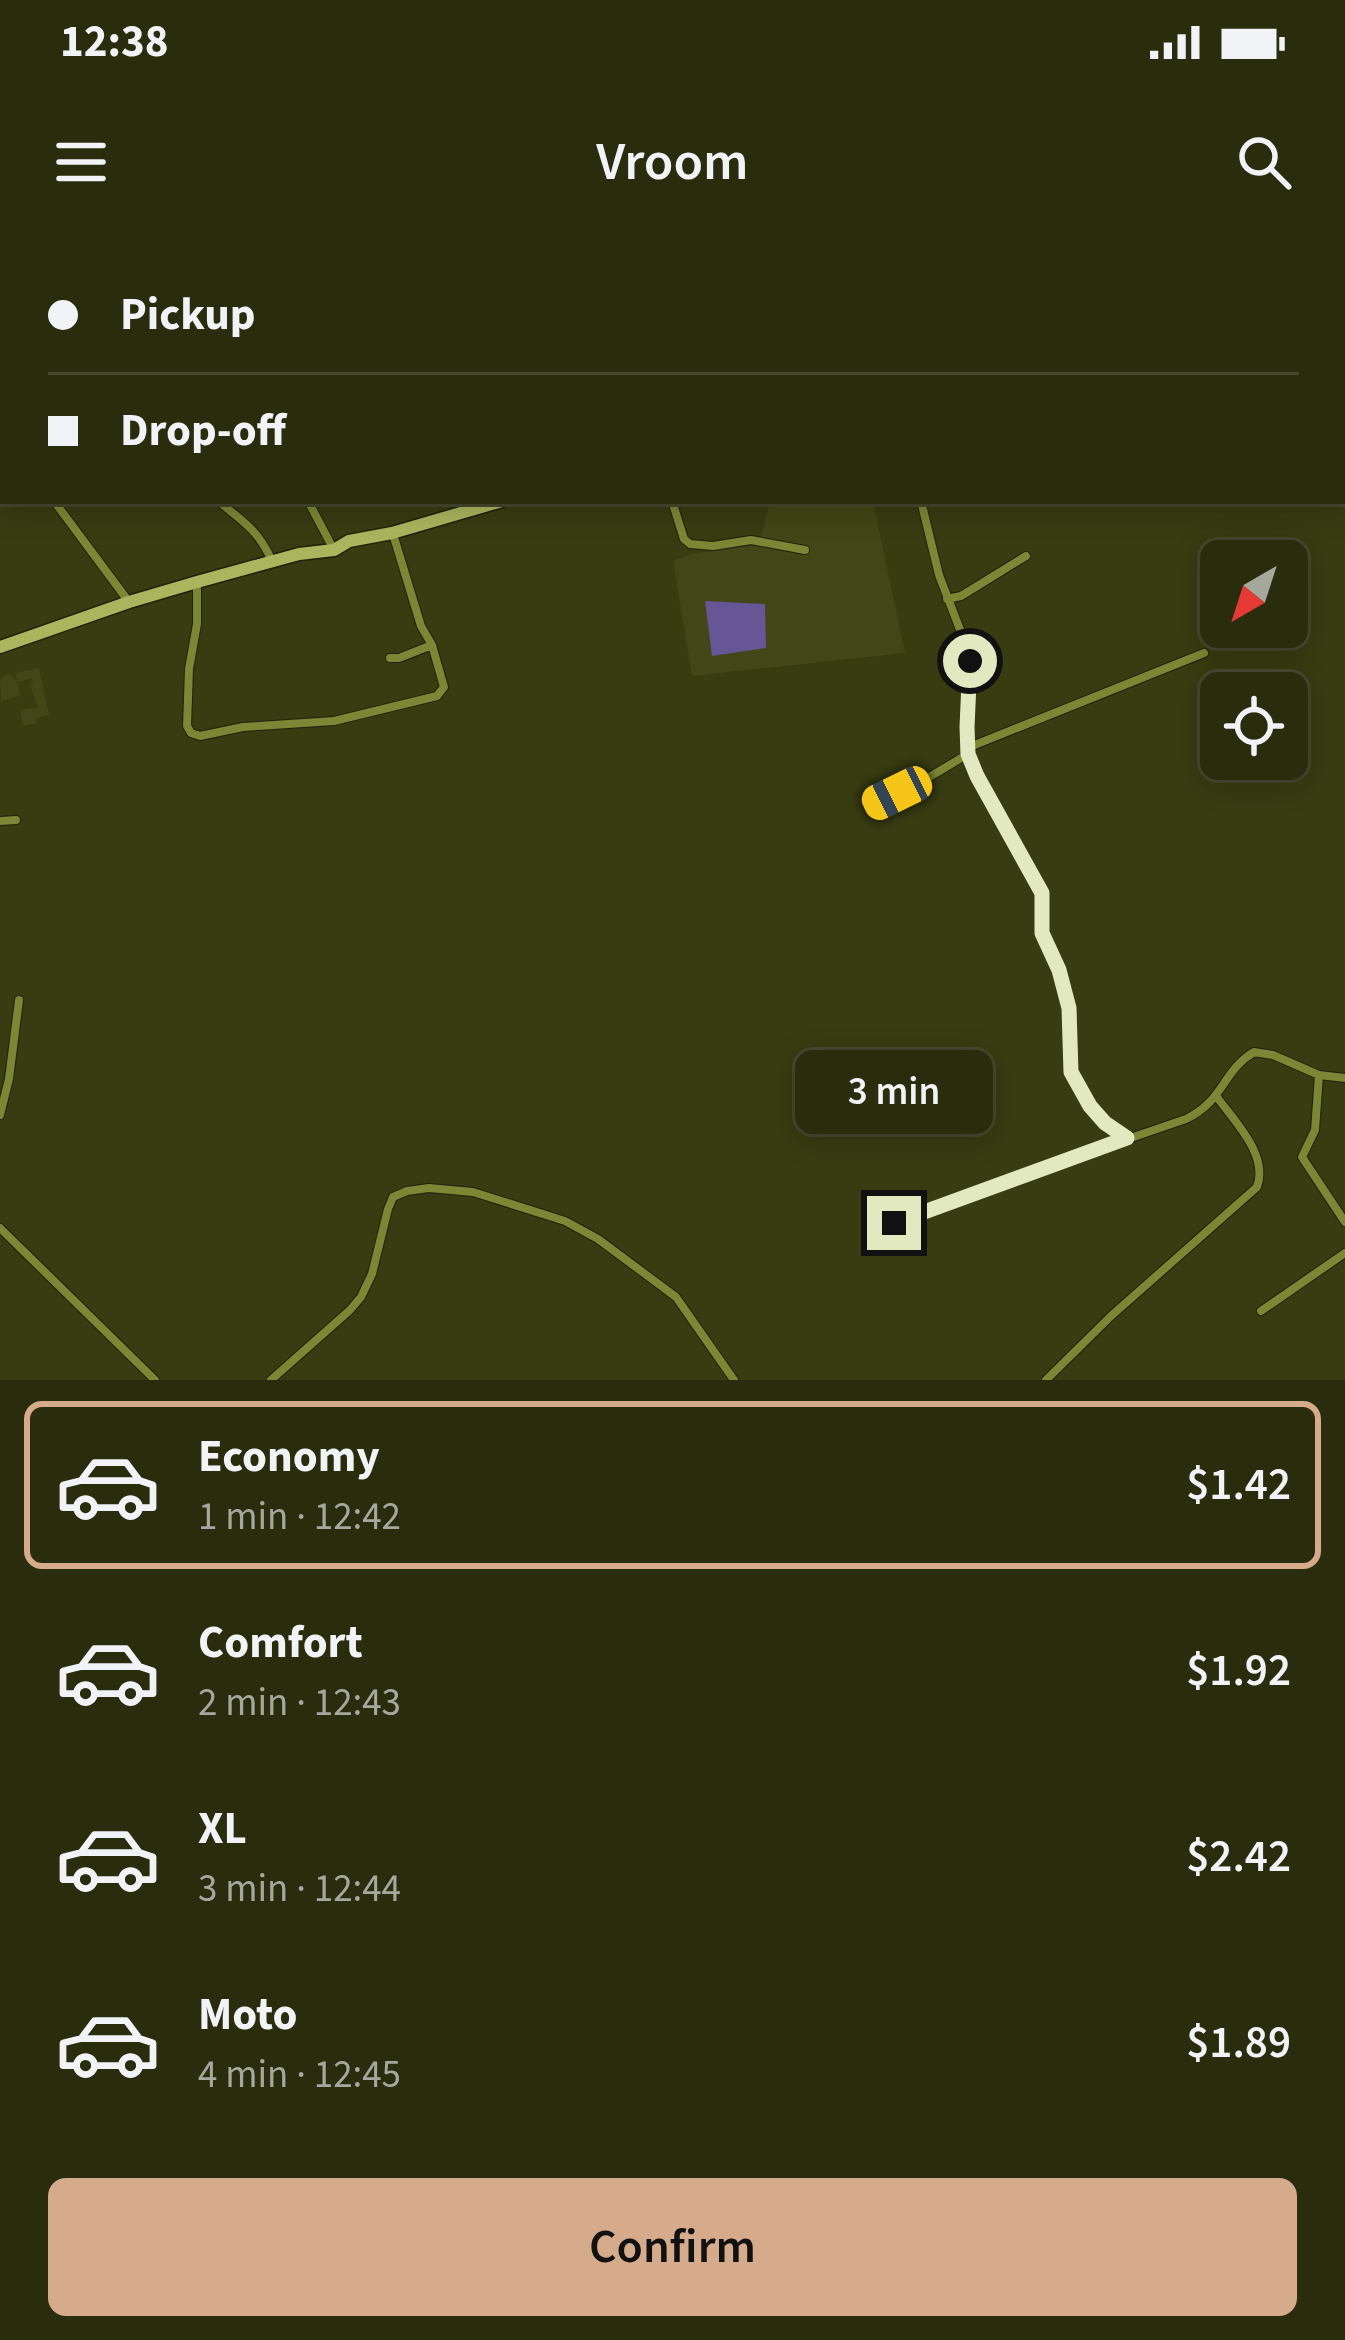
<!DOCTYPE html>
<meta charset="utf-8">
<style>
:root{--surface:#292d0d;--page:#313516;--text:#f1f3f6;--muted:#a5a89d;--line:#45492e;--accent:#d6ab8b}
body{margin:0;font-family:"Source Sans 3",sans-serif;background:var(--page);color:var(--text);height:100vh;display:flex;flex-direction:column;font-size:45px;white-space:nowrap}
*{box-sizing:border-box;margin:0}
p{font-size:39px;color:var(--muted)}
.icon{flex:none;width:66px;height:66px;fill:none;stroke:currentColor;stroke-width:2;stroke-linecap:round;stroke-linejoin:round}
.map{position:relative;height:1140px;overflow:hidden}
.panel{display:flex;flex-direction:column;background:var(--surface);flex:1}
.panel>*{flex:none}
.top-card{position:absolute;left:0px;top:0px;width:1347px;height:264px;box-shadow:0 6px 30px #0003,0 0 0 3px var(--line);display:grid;align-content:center;height:264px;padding:0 48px;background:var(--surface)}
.needle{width:78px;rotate:219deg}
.controls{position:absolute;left:1200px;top:300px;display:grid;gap:24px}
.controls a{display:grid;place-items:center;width:108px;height:108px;border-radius:18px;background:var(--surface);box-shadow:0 6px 30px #0003,0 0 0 3px var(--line);font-size:60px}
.end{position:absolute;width:54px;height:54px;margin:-27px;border:15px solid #e2e9c1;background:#111;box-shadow:0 0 0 6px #111}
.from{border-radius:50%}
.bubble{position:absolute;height:84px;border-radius:18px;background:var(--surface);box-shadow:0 6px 30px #0003,0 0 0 3px var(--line);font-size:39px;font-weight:600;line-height:84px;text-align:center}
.car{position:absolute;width:36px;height:72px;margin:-36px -18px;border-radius:15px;box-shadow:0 0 9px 3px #0007;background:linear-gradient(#f5c518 24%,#345 0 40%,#f5c518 0 76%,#345 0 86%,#f5c518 0)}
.top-card b{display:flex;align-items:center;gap:42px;height:114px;font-size:45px}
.top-card b+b{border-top:3px solid var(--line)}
.top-card i{width:30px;height:30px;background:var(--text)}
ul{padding:21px 0 0;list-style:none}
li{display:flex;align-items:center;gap:36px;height:168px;margin:0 24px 18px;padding:0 24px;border:6px solid transparent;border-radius:18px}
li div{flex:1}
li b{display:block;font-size:45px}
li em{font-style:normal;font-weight:600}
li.current{border-color:var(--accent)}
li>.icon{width:108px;height:108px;stroke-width:1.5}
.action{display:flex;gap:24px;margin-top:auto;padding:24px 48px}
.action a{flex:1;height:138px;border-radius:18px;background:var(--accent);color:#111;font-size:48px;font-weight:600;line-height:138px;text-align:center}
.status{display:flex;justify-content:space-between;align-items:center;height:84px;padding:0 60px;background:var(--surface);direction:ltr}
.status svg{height:33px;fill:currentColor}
header{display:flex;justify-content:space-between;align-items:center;height:156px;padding:0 48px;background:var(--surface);font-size:54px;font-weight:600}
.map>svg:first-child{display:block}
</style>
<div class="status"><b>12:38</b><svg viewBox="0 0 49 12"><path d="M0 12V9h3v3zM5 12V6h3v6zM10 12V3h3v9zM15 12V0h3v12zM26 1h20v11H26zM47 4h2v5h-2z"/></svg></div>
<header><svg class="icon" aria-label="menu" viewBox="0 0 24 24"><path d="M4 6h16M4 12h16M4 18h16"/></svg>Vroom<svg class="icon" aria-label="search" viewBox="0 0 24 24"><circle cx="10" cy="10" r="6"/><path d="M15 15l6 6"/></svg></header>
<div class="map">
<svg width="1345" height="1140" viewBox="0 0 1345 1140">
<rect width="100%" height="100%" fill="#373c11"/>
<path fill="#414716" d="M784,261h89l32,152 -213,23 -19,-115 21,-8 65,-8 10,-40z
M39,428l10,47 -13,3 1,5 -14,3 -3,-16 18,-3 -9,-24 4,-1 -1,-4 -15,4 4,13 -20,7 -1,-23 9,-6 8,8 -1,-8z"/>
<path fill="#675695" d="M705,361l60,3 1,44 -54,8z"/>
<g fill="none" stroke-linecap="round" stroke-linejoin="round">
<defs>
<path id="minor" d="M2,0l1,5
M134,0l5,3
M247,0l3,3
M716,0l1,3
M835,0l1,3
M1093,0l2,3
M52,3l2,-3
M262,3l1,-3
M408,3l4,-3
M1344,74l1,-1
M54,261l75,101
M218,261c26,21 40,29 54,60
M308,261l26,49
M672,261l12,38 6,5 23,2 38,-6 54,10
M921,261l18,74 30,78 -3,81 4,25 72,134v40l17,37 10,38v48l4,22 26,38 13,13 15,9
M197,343v41l-8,45 -2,57 4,7 9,3 43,-9 91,-6 103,-25 7,-9 -12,-42
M947,359l14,-3 65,-40
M390,418h9l33,-13 -11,-19 -28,-92
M967,508l237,-95
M868,567l58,-28 42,-25
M0,581l16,-1
M1319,835l-4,55 -13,27 43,65
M0,875l9,-36 10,-79
M894,983l117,-44 175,-60c39,-19 36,-48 68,-67l19,3 46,20 26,3
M0,988l155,152
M1261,1071l84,-58
M271,1140l79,-70 11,-13 11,-23 16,-65 5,-12 14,-6 22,-3 44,4 92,29 33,18 78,58 58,83
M1046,1140l65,-64 146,-129c12,-32 -23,-66 -40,-90"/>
<path id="highway" d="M1197,3l5,-3
M1344,155l1,1
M0,407l129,-45 68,-20 102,-28 35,-4 15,-9 43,-8 110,-32"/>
</defs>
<use href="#minor" stroke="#1f2208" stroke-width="10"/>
<use href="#highway" stroke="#1f2208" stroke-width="15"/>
<use href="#minor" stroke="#7d8635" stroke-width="8"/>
<use href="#highway" stroke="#aab55d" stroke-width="12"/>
</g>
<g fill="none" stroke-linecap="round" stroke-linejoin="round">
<path stroke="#e2e9c1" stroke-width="15" d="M894,983l233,-85 -22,-15 -15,-17 -19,-34 -2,-64 -10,-38 -17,-37v-40l-65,-117 -9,-22 -1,-27 3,-66"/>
</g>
</svg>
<div class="controls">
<a><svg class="needle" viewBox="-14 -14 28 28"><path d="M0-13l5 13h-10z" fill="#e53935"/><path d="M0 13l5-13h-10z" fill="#a5a89d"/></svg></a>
<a><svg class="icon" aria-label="locate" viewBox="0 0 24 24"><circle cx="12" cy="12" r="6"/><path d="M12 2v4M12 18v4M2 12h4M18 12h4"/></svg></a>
</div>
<i class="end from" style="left:970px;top:421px"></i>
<i class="end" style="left:894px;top:983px"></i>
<div class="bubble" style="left:795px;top:810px;width:198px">3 min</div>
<i class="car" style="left:897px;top:553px;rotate:244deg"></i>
<div class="top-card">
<b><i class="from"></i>Pickup</b>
<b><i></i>Drop-off</b>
</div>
</div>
<section class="panel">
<ul>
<li class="current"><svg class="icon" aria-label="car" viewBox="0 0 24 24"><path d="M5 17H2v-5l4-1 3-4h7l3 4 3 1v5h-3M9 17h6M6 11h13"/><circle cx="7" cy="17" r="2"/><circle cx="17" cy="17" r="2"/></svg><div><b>Economy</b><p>1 min · 12:42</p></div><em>$1.42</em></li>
<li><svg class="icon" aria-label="car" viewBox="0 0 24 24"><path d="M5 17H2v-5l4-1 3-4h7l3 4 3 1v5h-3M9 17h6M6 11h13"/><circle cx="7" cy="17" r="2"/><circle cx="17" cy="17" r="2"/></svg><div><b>Comfort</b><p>2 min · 12:43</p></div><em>$1.92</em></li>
<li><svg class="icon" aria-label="car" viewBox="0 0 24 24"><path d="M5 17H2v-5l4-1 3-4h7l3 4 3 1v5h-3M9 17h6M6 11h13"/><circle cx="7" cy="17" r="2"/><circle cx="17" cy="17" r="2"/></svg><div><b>XL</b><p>3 min · 12:44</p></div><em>$2.42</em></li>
<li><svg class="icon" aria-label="car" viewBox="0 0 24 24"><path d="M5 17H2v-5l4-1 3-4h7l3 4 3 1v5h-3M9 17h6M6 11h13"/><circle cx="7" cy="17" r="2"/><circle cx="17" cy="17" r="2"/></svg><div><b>Moto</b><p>4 min · 12:45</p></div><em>$1.89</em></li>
</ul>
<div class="action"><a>Confirm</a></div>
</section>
